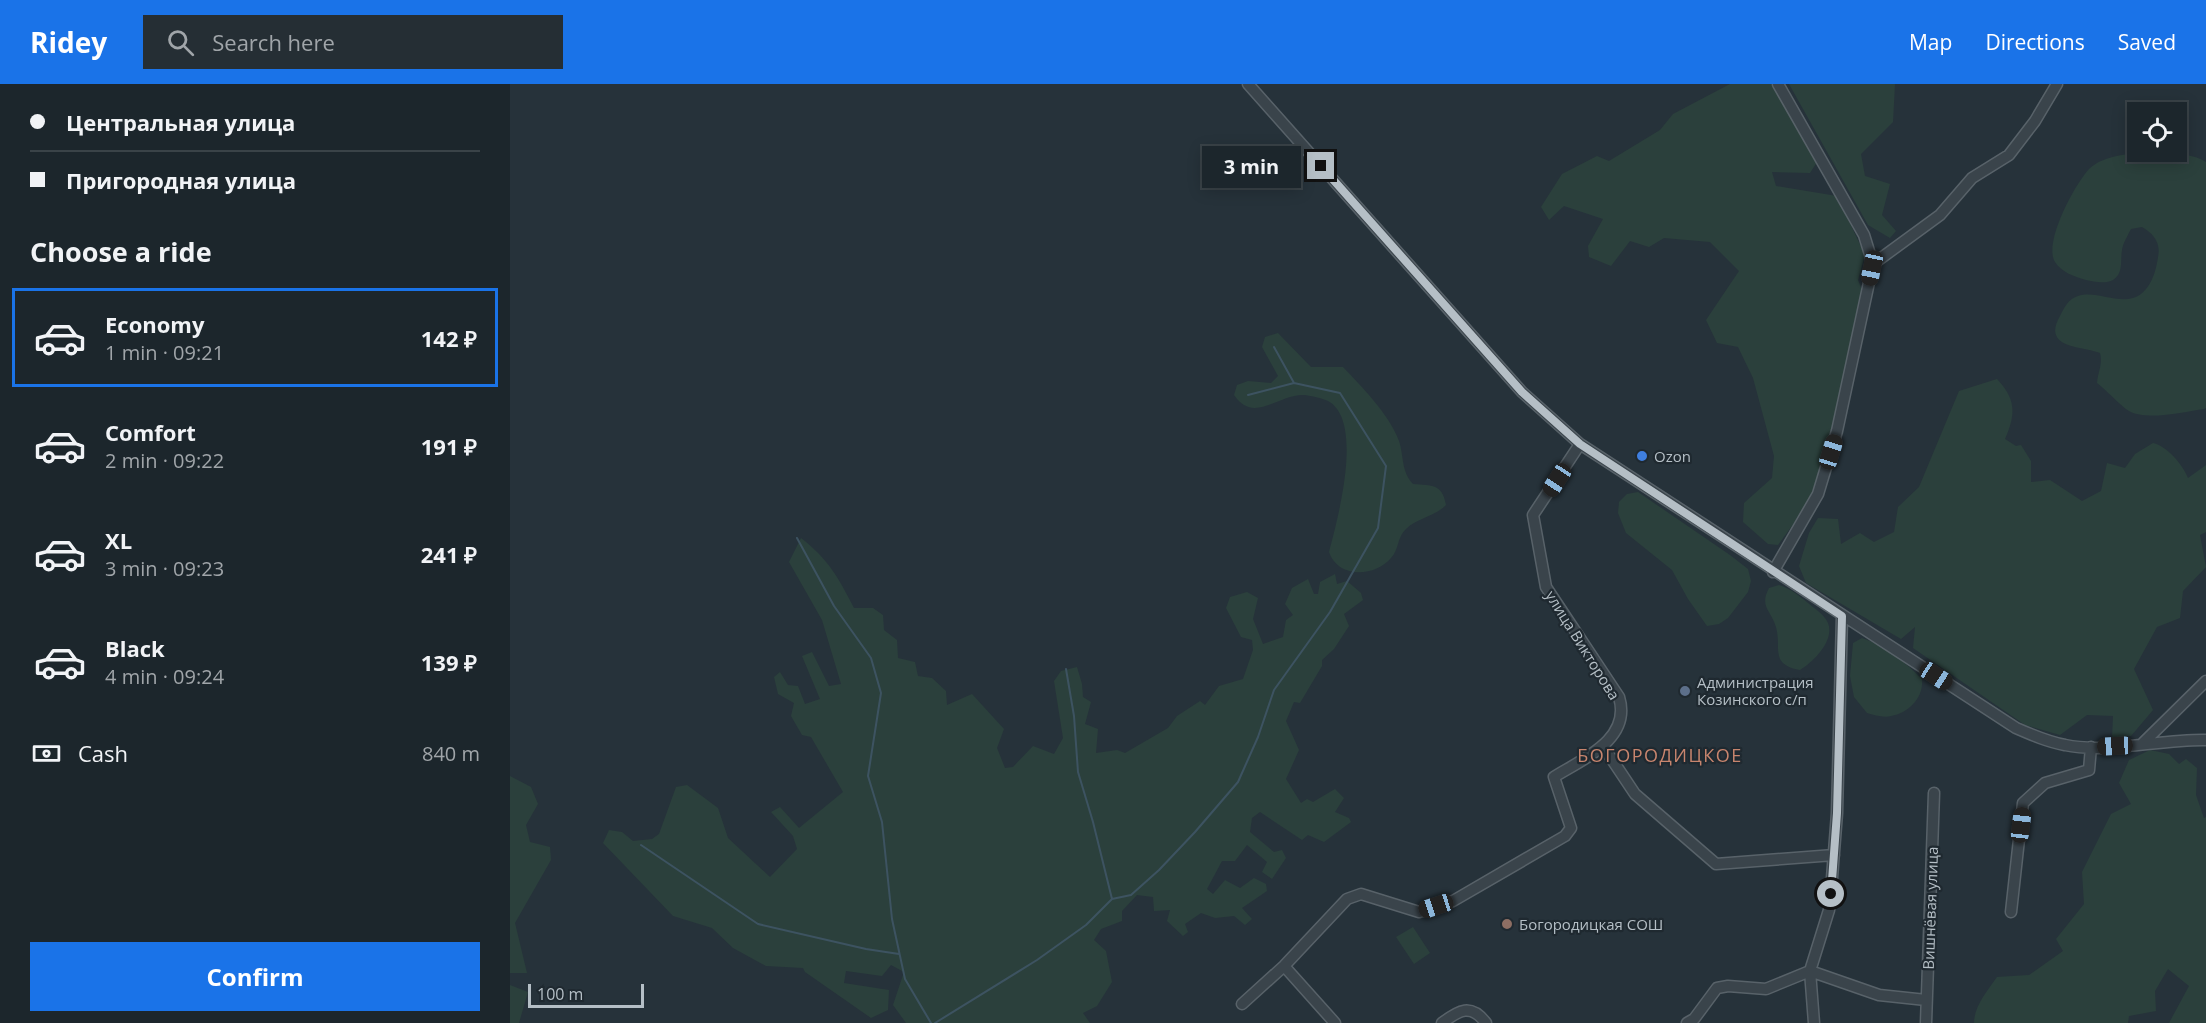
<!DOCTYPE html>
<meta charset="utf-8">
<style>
:root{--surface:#1c262c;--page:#252e34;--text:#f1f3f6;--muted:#a0a5a9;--line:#3a4348;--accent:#1a73e8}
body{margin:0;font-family:"Open Sans",sans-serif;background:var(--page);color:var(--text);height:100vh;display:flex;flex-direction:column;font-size:22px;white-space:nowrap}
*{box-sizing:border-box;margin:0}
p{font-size:20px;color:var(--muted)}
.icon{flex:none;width:33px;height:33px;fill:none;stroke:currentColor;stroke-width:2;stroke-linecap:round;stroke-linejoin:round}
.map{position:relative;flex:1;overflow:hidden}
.panel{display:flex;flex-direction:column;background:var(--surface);width:510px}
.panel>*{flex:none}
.banner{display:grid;align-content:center;height:132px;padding:0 30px;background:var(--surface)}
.buttons{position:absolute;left:1617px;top:18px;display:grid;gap:12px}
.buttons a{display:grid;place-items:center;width:60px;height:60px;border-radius:0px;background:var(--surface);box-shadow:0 3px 15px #0003,0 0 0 2px var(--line);font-size:30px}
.scale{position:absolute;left:18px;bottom:15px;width:116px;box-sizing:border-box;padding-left:6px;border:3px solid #b5bfc6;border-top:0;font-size:16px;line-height:21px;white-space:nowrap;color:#b5bfc6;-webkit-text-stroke:4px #1f2930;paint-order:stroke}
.end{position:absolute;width:27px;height:27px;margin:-14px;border:8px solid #b5bfc6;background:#111;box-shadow:0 0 0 3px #111}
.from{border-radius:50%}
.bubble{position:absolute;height:42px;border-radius:0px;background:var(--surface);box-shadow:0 3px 15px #0003,0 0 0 2px var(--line);font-size:20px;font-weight:700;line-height:42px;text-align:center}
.car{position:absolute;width:18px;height:36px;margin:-18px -9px;border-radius:8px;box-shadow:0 0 4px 2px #0007;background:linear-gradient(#222 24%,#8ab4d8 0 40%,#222 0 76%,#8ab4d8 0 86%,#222 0)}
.banner b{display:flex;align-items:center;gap:21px;height:57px;font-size:22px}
.banner b+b{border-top:2px solid var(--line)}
.banner i{width:15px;height:15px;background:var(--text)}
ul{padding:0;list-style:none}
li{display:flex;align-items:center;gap:18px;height:99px;margin:0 12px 9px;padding:0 18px;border:3px solid transparent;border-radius:0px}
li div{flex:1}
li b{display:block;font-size:22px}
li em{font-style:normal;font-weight:700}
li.selected{border-color:var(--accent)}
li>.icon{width:54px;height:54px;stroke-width:1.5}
h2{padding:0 30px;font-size:27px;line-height:72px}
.pay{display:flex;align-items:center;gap:15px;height:66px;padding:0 30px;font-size:22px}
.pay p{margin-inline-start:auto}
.button{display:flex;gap:12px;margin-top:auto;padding:12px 30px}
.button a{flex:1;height:69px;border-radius:0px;background:var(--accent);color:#fff;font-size:24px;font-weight:700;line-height:69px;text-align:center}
header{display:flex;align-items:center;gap:36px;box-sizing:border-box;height:84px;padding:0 30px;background:var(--accent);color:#fff}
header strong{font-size:28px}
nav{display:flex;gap:33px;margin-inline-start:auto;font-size:21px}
.search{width:420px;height:54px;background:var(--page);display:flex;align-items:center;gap:15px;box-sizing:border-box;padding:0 21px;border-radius:0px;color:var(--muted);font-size:22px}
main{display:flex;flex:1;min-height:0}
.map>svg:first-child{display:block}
</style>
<header>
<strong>Ridey</strong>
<div class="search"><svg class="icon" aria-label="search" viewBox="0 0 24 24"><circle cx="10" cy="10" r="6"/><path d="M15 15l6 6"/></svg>Search here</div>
<nav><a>Map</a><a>Directions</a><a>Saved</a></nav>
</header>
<main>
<section class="panel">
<div class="banner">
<b><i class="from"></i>Центральная улица</b>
<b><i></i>Пригородная улица</b>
</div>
<h2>Choose a ride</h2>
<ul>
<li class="selected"><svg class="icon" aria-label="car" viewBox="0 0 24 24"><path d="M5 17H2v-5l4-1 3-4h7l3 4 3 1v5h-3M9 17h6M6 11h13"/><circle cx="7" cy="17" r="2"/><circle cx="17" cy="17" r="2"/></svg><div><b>Economy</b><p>1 min · 09:21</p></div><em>142 ₽</em></li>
<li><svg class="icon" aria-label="car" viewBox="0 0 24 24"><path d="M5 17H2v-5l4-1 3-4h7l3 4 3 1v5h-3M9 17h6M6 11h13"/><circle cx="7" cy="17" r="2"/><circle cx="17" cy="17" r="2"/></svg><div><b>Comfort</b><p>2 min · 09:22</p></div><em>191 ₽</em></li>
<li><svg class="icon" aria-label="car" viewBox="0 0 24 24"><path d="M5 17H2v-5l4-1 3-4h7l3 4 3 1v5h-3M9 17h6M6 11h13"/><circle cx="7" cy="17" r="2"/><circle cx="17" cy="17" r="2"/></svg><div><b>XL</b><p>3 min · 09:23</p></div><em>241 ₽</em></li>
<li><svg class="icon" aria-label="car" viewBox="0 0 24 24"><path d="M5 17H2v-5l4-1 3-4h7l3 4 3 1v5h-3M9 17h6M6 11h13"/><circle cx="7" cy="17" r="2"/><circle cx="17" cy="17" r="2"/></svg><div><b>Black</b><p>4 min · 09:24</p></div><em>139 ₽</em></li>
</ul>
<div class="pay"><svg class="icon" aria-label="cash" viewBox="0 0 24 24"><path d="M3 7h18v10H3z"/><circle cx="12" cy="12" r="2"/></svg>Cash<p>840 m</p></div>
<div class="button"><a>Confirm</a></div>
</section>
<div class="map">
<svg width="1696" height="939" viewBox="0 0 1696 939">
<rect width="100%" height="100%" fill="#26323a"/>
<path fill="#2b403c" d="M1220,0h41l48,75 -9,14 -38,-1 4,14 61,10 28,59 -7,25 7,17 -32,133 -20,67 -35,48 -10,-1 -25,-22 1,-19 28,-25 2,-22 -21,-78 -15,-31 -21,-4 -11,-23 33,-49 -29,-29 -46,-4 -15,9 -19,-6 -19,25 -22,-9 -1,-11 15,-27 -39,-13 -15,14 -8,-13 21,-33 35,-18 12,5 51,-31 13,-16z
M1279,0h106l-2,38 -32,32 4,22 25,8 -8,31 14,16 -6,7 -22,-13z
M1631,68c18,0 50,0 65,10v246l-2,1c-20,3 -57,12 -75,2 -7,-4 -24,-22 -32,-28 1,-12 6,-19 3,-30 -17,-7 -59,-4 -40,-37 4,-8 8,-17 18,-20 17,-6 37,7 55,2 17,-5 23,-26 25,-41 3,-14 -4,-23 -16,-30l-11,2c-3,6 -8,14 -9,21 -2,10 2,23 -9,30 -7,4 -19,2 -27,0 -11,-3 -25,-8 -31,-18 -12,-19 20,-78 34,-93 14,-13 34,-14 52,-17z
M768,249l33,34h32c18,19 47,48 56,74 5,15 2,30 14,43 19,2 29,-1 33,21 -12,12 -29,13 -40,24 -9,8 -7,21 -15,29 -16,19 -53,21 -62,-6 8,-31 36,-131 -1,-151 -6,-3 -17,-5 -23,-6 -26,-2 -51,30 -71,0l3,-10 11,-4 23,2 7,-7 -16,-29 3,-10z
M1487,295c19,20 19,35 8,60l11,7 5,-1 10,16v21l19,-2 32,21 19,-10 6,-28 18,5 10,-14 18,-11c14,3 30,22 35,35l18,-13v67l-6,3 6,32 -23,24 -3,27 -23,9 -23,42 19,41 -22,26 -19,2 1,-22 -26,-1 -27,20 -35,-10 -112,-77 2,-21 -14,12 -95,-56 -7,-17 10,-33 9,-15 20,1 3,25 19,-11 14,9 20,-10 4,-25 21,-20 40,-96z
M1128,408l92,63 18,14 3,12 -3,11 -20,26 -9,6 -12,2 -19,-27 -16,-29 -46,-37 -8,-20 1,-11 8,-8z
M291,454c28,22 37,39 53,70h19l10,7 1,15 13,10 1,18 17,4 3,14 14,2 14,13 1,14 25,-11 32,35 -7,19 8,20 8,-1 20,-21 21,8 9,-16 -9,-57 7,-10 16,-4 5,17 1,13 8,5 -6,22 13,5 -2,24 21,-3 8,3 43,-25 9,-12 23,-15 5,4 14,-19 24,-7 10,-29 -1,-10 -11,-3 -15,-29 4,-11 17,-5 11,6 -5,21 10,25 20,-7 3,-17 7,-5 -8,-11 7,-16 16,-9 6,15h4l2,-12 15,-8 2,10 10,-3 14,12 2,7 -19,14 5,12 -15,23 -12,11v6l-22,37 -6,-1 -8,19 13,29 -13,29 15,24 6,-4 6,3 22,-13 9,9 -9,14 14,6 2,4 -27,20 -16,-7 -6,5 -42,-28 -8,6 -2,14 24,20 8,-2 4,8 -14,21 -10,-7 5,-10 -20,-17 -12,16h-13l-15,28 6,5 12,-14 15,8 14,-10 12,6 1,7 -25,17 10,11 -7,6 -11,-9 -19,2 -14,-5 -16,11 3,8 -5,4 -16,-15 3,-11 -16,1 -1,-14 -16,-2 -15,16v10l-21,8 -7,11 12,11 6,31 -15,24 -14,7 7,10h-184l-13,-18 11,-33 -13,-7 -9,11 -36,-5 -2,12 45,7 -1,20 -17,8 -66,-46 -2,-4 -37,-2 -33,-18 -21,-20 -39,-12 -70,-73 6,-13 13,2 11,9 19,-2 7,-5 17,-47 11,-2 31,23 10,30 42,39 27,-28 -4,-13 -22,-24 9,-5 19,21 44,-36 -32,-55 -9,-2 -11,-19 3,-13 -16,-9 -4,-17 6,-5 8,13 10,1 7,18 15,-5 -18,-43 10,-4 17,34 12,-2 -19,-64 -33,-58z
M1269,501c12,4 19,10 29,18 7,6 16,11 20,20 7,18 -15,39 -28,47 -31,-6 -18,-22 -24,-43 -5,-17 -17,-20 -7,-39z
M1352,554c23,8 43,24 60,41 2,18 -13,34 -31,37 -7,2 -17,-1 -24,-3l-13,-16 -4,-21 3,-33z
M1640,666l19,4 10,10 7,-5 11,9 -1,27 8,23 2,-1v206h-37l20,-37 -21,-17 -13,22 1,20 -27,5 -1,7h-154c0,-17 14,-33 23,-46l32,-2 34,-24 -7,-12 28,-35 -2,-32 29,-58 20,-10 -12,-21 10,-23z
M0,692l21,11 7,17 -12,21 4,17 20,5 1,13 -36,63 12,50h-17z
M903,843l17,26 -16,11 -18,-27z
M0,901l18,7 -9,31h-9z"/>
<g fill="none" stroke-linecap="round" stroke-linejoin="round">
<path stroke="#3d5361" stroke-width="2" d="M764,263l20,36
M287,454l37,68 37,52 10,35 -13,83 14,46 10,97 13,60 26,44
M131,761l117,79 108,25 33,5
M602,815l19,-4 28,-25 36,-38 43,-50 20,-45 16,-47 56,-78 48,-84 8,-62 -46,-73 -46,-10 -46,12
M425,939l102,-63 49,-35 26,-26 -19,-77 -15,-50 -4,-56 -8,-47"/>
<defs>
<path id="minor" d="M738,0l274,308 58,52 436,284c16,7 32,14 49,17 42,9 96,-6 141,-5
M1363,180l67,-49 32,-37 37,-23 26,-34 22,-37
M1263,488l45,-78 19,-63 36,-167 -9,-29 -86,-151
M1633,659l63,-62
M1093,662l32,48 81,70 118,-9
M1501,828l12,-109 22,-20 44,-13 2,-23
M774,882l51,57
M732,920l42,-38 63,-67 14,-5 58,18 34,-11 112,-65 6,-8 -17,-51c29,-18 78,-38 65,-80l-73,-110 -13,-72 47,-71
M932,939c17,-13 29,-20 44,0
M1177,939l7,-4 23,-31 11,-2 38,3 44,-18 69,24 47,5
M1304,939l-4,-52 19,-61 3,-32 5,-65 5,-197
M1416,939l8,-230"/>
</defs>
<use href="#minor" stroke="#586269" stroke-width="13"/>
<use href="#minor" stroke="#3a444b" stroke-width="10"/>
</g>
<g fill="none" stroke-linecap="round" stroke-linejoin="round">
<path stroke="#b5bfc6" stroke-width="8" d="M811,82l201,226 58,52 262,172 -5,197 -6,81"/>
</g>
<circle fill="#3f7fe0" stroke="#1f2930" stroke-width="2" cx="1132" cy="372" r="6"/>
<circle fill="#5c6f8a" stroke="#1f2930" stroke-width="2" cx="1175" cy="607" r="6"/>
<circle fill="#8d6e63" stroke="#1f2930" stroke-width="2" cx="997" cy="840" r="6"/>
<g text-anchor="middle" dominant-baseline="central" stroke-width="4.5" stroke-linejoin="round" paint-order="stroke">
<g font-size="15" fill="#b5bfc6" stroke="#1f2930" text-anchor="start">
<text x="1144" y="372">Ozon</text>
<text x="1187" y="598">Администрация<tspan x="1187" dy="17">Козинского с/п</tspan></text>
<text x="1009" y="840">Богородицкая СОШ</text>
</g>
<g font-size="15" fill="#b5bfc6" stroke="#1f2930">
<text transform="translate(1073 561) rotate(58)">улица Викторова</text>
<text transform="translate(1420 824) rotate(-88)">Вишнёвая улица</text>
</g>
<g font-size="18" letter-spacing="1.5" fill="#c8856e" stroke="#1f2930">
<text x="1150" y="671">БОГОРОДИЦКОЕ</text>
</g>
</g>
</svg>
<div class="buttons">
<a><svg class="icon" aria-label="locate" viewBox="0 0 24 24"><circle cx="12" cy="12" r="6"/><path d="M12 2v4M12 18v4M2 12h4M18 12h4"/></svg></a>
</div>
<div class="scale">100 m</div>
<i class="end from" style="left:1321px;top:810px"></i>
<i class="end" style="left:811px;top:82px"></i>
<div class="bubble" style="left:692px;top:62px;width:99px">3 min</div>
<i class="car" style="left:1362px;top:184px;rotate:192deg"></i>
<i class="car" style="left:1321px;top:368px;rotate:17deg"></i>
<i class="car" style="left:1047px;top:396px;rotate:213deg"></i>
<i class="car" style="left:1426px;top:592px;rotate:123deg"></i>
<i class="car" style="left:1605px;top:662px;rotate:267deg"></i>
<i class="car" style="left:1511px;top:741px;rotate:7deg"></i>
<i class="car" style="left:926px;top:822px;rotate:252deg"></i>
</div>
</main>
